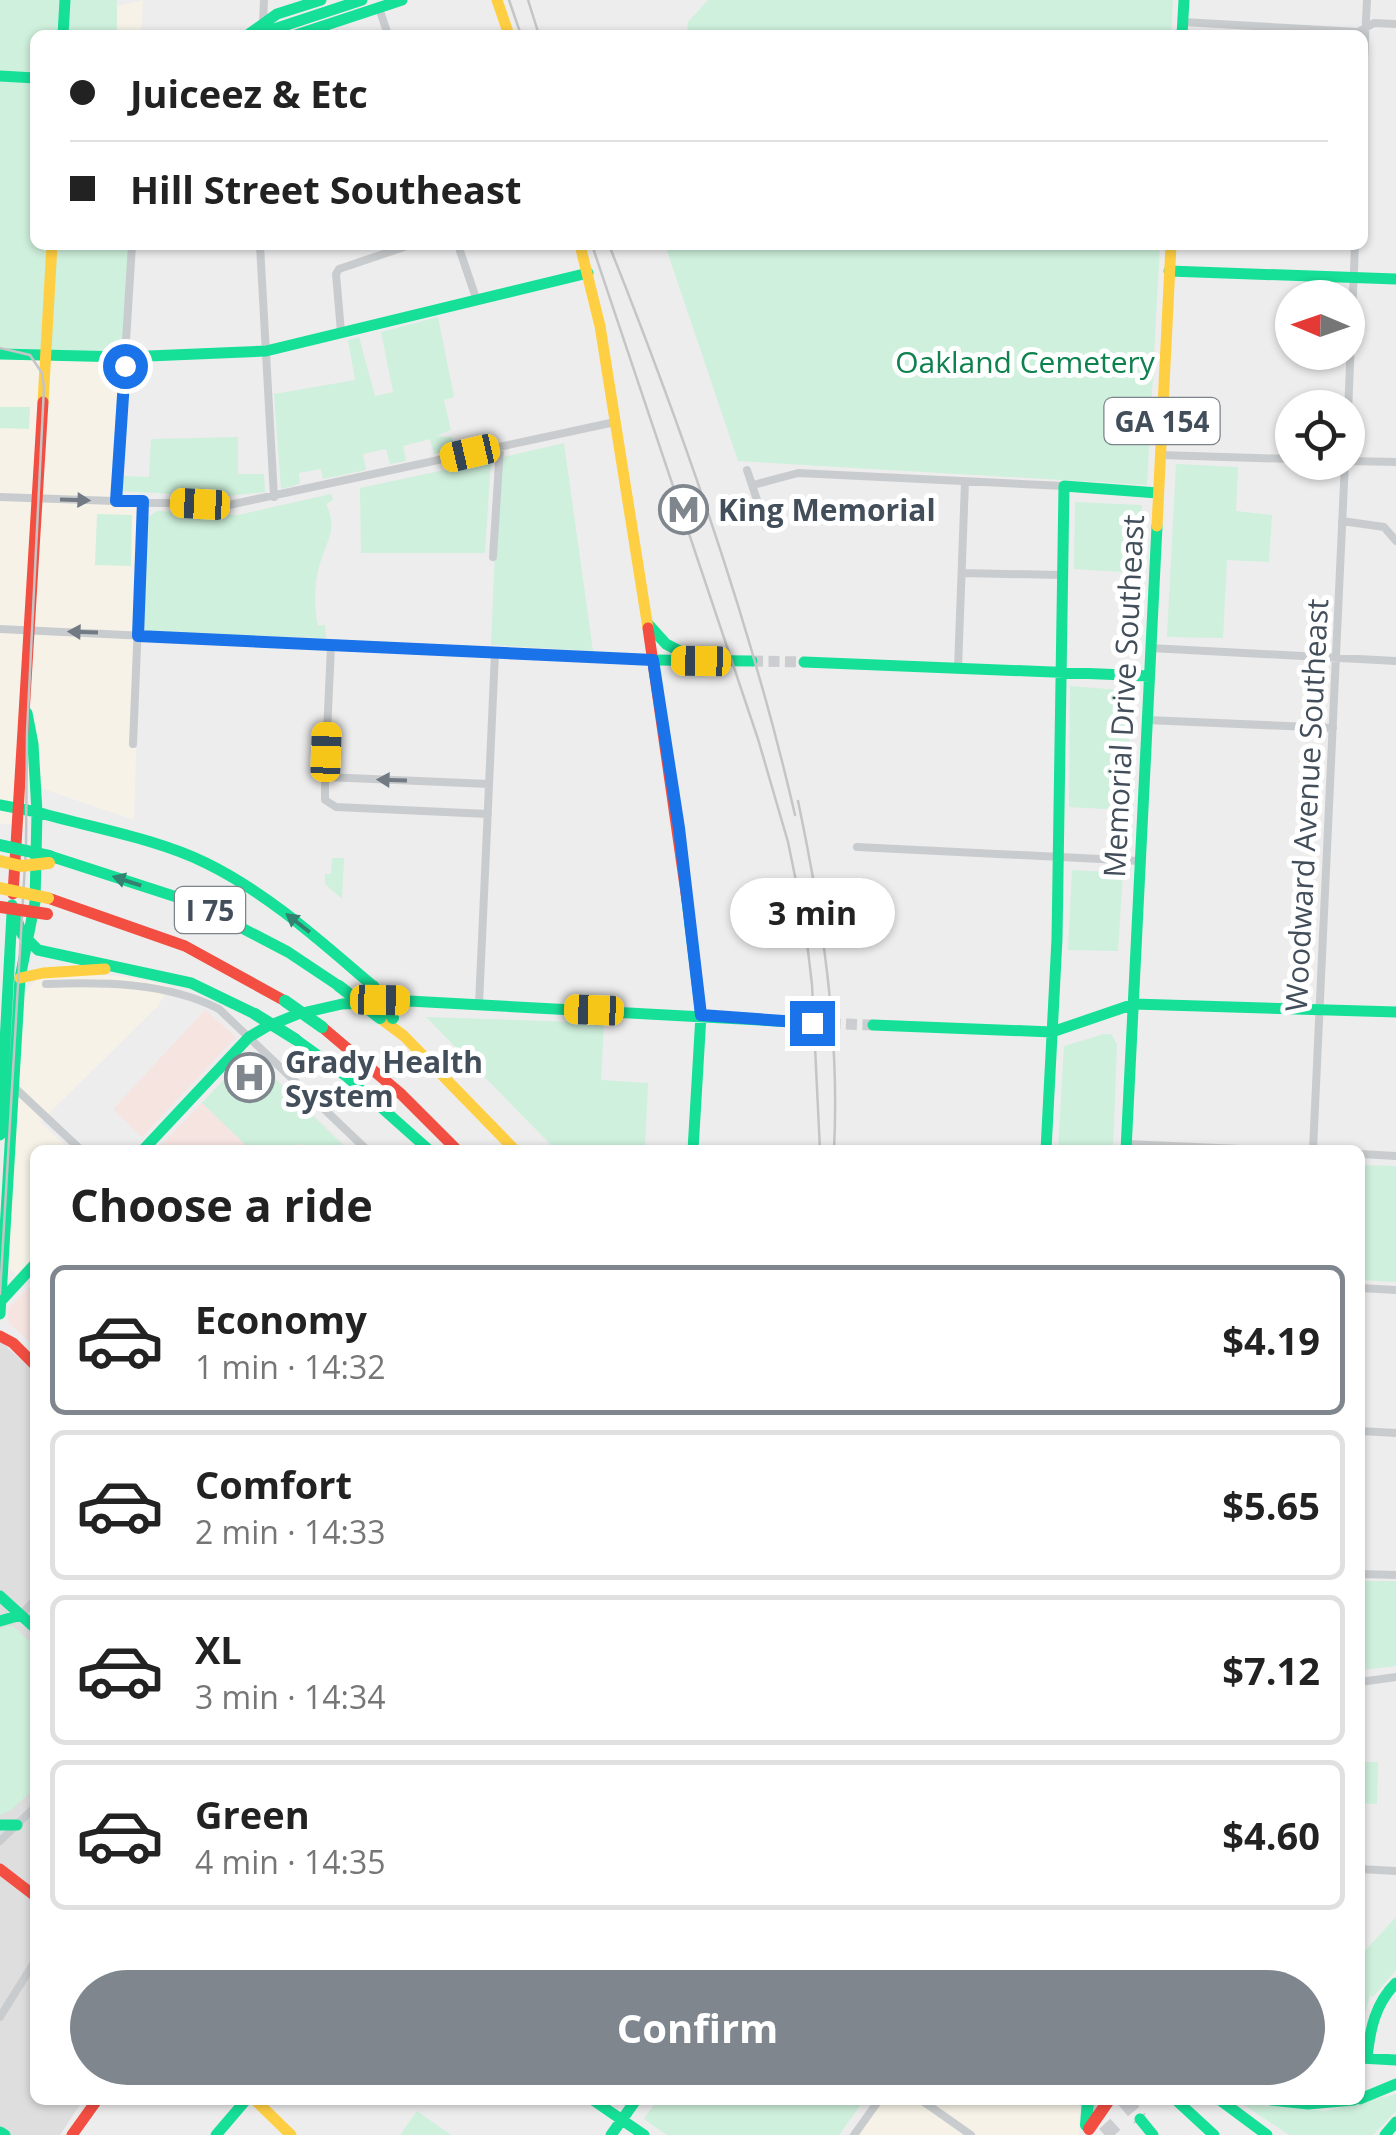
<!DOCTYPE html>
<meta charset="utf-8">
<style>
:root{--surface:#fff;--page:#f6f6f6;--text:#222;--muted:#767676;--line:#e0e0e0;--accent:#7f868e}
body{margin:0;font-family:"Open Sans",sans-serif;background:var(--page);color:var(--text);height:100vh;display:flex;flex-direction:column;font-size:38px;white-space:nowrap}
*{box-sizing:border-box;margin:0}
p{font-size:32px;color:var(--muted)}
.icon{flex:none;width:55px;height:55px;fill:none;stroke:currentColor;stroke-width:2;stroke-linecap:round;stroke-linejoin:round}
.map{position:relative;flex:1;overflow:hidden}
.drawer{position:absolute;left:30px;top:1145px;width:1335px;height:960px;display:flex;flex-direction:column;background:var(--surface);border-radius:15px;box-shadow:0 2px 8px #0004}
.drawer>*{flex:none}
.banner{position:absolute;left:30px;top:30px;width:1338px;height:220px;border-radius:15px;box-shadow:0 2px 8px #0004;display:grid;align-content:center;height:220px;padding:0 40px;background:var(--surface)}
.needle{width:65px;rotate:272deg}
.tools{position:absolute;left:1275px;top:280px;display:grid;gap:20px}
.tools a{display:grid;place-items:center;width:90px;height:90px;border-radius:50%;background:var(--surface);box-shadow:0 2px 8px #0004;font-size:50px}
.end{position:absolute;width:45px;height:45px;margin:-22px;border:12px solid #1a73e8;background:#fff;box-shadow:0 0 0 5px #fff}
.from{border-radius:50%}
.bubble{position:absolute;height:70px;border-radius:35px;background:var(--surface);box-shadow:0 2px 8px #0004;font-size:32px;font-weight:700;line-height:70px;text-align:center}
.car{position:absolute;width:30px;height:60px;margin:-30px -15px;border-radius:12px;box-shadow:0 0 8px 2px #0007;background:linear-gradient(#f5c518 24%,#345 0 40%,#f5c518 0 76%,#345 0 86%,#f5c518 0)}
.banner b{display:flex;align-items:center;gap:35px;height:95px;font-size:38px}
.banner b+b{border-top:2px solid var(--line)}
.banner i{width:25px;height:25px;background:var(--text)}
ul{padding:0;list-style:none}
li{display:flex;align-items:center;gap:30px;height:150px;margin:0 20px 15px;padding:0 20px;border:5px solid var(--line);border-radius:15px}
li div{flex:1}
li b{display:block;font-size:38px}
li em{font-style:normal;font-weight:700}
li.selected{border-color:var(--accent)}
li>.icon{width:90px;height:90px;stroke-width:1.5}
h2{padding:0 40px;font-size:45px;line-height:120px}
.cta{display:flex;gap:20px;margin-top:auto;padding:20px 40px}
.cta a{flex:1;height:115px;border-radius:60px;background:var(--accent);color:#fff;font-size:40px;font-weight:700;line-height:115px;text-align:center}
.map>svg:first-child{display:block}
</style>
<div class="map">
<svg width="1396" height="2135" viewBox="0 0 1396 2135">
<rect width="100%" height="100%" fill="#eeeded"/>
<path fill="#f6f2e7" d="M0,0h117l1,6 25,-6 -2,35h-106v210h97l-16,255 27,1 -9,319 -105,-36 -3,43 -26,-4z
M91,974l36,3 43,9 -12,20 -118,116 30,28h-35v105l-19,20 -9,-9 18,-274 12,-13z
M879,2100h201l-1,35h-224z"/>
<path fill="#dfdedf" d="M0,1341l35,31v728h48l-23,35h-60z"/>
<path fill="#f6e4e1" d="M205,1010l31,27 -94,100 -29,-28z
M249,1053l100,97h-192z
M35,1281v66l-26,-24 -2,-13z"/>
<path fill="#cef0dc" d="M0,0h117v35h-82v210h97l-7,112 -125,-7z
M708,0h465l-2,35h-484l1,-13z
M665,245h495l-13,240 -409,-24z
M438,317l16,80 -10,3 7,30 -15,6 16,1 3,13 -21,4 -4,-15 -27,7 3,15 -16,3 -4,-15 -23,5 3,16 -43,9 -2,-10 -22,4 1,11 -19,5 -7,-95 81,-14 -7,-40 11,-3 16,59 18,-4 -12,-60z
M0,407h30l-1,22 -29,-1z
M238,437v37h26l1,18 -47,5 -96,-6 1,-15 26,1 2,-38z
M564,443l29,208 -102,-6 8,-187z
M491,460l-6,93h-124l-1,-65z
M1176,464l62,3 -2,44 36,4 -3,47 -42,-2 -4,78 -56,-1z
M331,494l2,6 -7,4c13,26 -1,39 -7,63 -5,18 -5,41 -1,59l7,-1 1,13 -183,-6 5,-115 9,-6 81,4z
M1075,502l67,3 -3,68 -65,-4z
M97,514l35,1 -1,51 -36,-1z
M1070,686l63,5 -9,119 -55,-3z
M332,858h12l-2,41 -17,-15v-10h6z
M1072,870l51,3 -5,78 -50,-1z
M426,1017l178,6 -3,57 47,3 -3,65 -89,2z
M1104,1034h7l6,10 -4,106h-55l6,-104z
M249,1053l94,92 -5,5h-30l-7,-7 -7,7h-43l-49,-47z
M1360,1165l36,1v116l-36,-2z
M1360,1581h36v85l-36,4z
M6,1626h7l22,21v141l-24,22 -11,5v-186z
M1360,1762h18l-1,42 -17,-1z
M1396,1917v53l-23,27 -3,-2 -10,37v-76z
M1396,2094v17l-23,24h-84l-48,-32 85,8z
M657,2100h207l-25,35h-172l-23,-16z
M417,2111l34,24h-51z"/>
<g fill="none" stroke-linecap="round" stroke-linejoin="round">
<path stroke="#cccdd0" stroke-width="11" stroke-dasharray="11 5.5" stroke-linecap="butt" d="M752,661l52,1
M813,1023l60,2"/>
<path stroke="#cccdd0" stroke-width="15" stroke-dasharray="15 8" stroke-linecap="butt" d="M1124,2100l16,19
M1089,2107l26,28"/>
<path stroke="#c9ccce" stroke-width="8" d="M379,8l9,27
M1183,22l175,10 16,-9 22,1
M263,23l1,-23
M1362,99l5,-99
M260,245l14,252
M458,245l18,53
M341,332l-5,-58 3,-5 71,-24
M1348,413l7,-168
M1160,455l132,4
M1348,461l48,1
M747,470l19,57 8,-2
M753,485l45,-12 266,13
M0,497l229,8 386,-83
M116,501l16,-256
M1342,521l42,6 12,14
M493,557l7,-110
M962,573l99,2
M0,629l653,31
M1150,648l246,13
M958,668l7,-186
M1147,720l186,8
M133,744l10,-243
M325,777l6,-131
M488,814l-152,-7 -11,-7v-23l164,7
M857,847l283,14
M46,984c57,-2 120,-2 173,25l148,141
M479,1005l16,-352
M15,1088l66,62
M1127,1144l136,6
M1313,1150l32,-688
M1360,1154l36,2
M1360,1288l36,2
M1360,1431l36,2
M1360,1574l36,1
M21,1615l14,-15
M1360,1682l36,-5
M0,1841l35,-34
M1360,1869l36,2
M0,2017l35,-56
M921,2100l50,35
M854,2135l25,-35"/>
<path stroke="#16e098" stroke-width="11" d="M249,34l28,-20 44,-14
M63,35l2,-35
M256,35l106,-35
M296,35l106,-35
M1182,35l2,-35
M0,76l35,2
M1169,271l227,8
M0,354l125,3 141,-6 322,-78
M648,624l18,20 27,14
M653,660l99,1
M804,662l345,14
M0,805l37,7
M37,812c55,16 118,26 169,51 63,31 114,78 167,123
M50,856l142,46 96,50 51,34
M687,900l14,115 -8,135
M12,905l10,29 16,16 153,33 64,31
M873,1025l179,7 82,-28 262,8
M295,1039l51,37 83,74
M0,1135l12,-222
M143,1150l106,-113 17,-10 32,-13 44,-10 67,-3 404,22
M1046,1150l11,-211 7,-453 94,7
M1126,1150l31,-624
M0,1302l35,-38
M0,1314l20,-336 15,-76 2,-90 -4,-68 -6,-31
M0,1596l35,32
M0,1621l21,-6
M0,1825h17
M1360,2058l36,2
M1367,2058c3,-29 8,-54 29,-75
M1360,2099l36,-15
M593,2100l51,35
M1176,2100l38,35
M1220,2100l47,35
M1271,2100l37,4 46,-4
M1140,2119l13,16
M0,2132l5,3
M216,2135l30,-35
M611,2135l25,-35
M1385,2135l11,-13"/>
<path stroke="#ffcf43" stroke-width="11" d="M497,0l12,35
M580,245l20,81 48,302
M43,402l9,-157
M1157,526l14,-281
M20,978l23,-5 62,-4
M380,1018l24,18 111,114
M255,2100l36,35"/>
<path stroke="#f24e42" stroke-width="11" d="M648,628l39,272
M13,894l30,-492
M48,898l137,48 100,55
M322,1027l78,66 57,57
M0,1336l13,7 22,22
M0,1869l35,27
M72,2135l25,-35"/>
<path stroke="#c3c5c7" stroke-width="2.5" d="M0,348l30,7 12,18 2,14 -17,345 -1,115 -26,447"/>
<path stroke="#c3c5c7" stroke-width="2.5" d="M509,0l12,35
M528,0l11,35
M592,245l166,494 30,103 17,83 7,60 8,165
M609,245c73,183 142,378 186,570
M798,801c24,114 42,231 36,349"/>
<path stroke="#16e098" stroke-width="12" d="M0,845l50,11
M339,986l41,32
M373,986l20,32
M285,1001l37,26
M255,1014l40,25
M1086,2125l2,-25"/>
<path stroke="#ffcf43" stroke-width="12" d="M0,861l21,5 28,-3
M0,888l48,10"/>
<path stroke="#f24e42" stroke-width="12" d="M0,907l47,7
M1089,2129l20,-29"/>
</g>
<defs><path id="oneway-solid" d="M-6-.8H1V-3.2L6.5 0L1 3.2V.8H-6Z" transform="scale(2.5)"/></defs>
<g fill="#727a83">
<use href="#oneway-solid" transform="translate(75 500) rotate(2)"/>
<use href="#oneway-solid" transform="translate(83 632) rotate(-178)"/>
<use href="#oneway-solid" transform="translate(392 780) rotate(-178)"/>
</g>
<g fill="#338170">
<use href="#oneway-solid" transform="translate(127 881) rotate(-162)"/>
<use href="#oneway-solid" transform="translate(298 923) rotate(-142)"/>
</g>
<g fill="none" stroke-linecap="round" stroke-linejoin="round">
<path stroke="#1a73e8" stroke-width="12" d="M125,366l-9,135h27l-5,135 515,24 26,168 22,187 111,8"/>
</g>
<defs>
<symbol id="metro-ring" viewBox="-11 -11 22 22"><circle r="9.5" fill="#fff" stroke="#7f868e" stroke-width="1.5"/><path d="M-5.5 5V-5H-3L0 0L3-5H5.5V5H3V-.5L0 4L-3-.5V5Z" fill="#7f868e"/></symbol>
<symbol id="hospital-ring" viewBox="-11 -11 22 22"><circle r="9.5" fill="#fff" stroke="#7f868e" stroke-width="1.5"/><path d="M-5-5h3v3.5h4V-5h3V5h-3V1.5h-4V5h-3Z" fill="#7f868e"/></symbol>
</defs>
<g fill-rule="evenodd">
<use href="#metro-ring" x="656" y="482" width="55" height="55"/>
<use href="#hospital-ring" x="222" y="1050" width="55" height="55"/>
</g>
<g text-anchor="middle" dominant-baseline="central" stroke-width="10" stroke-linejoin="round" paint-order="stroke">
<g fill="#fff" stroke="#7b838c" stroke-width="2.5">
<rect x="1104.5" y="398" width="115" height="46" rx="8"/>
<rect x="175" y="887" width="70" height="46" rx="8"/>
</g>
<g font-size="28" font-weight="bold" fill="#434e5b">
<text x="1162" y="421">GA 154</text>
<text x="210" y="910">I 75</text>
</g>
<g font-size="30" fill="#0e824e" stroke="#fff">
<text x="1025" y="361">Oakland Cemetery</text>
</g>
<g font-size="30" font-weight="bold" fill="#434e5b" stroke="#fff" text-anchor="start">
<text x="718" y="509">King Memorial</text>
<text x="285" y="1061">Grady Health<tspan x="285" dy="34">System</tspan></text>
</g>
<g font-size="30" fill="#434e5b" stroke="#fff">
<text transform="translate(1123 696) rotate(-87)">Memorial Drive Southeast</text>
<text transform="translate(1306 805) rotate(-87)">Woodward Avenue Southeast</text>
</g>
</g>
</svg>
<div class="tools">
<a><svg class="needle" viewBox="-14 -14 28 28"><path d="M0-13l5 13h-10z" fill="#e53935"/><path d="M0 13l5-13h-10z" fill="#767676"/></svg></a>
<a><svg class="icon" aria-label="locate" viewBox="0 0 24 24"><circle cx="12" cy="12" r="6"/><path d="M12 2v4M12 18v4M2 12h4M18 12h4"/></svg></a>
</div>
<i class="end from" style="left:125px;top:366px"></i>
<i class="end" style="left:812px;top:1023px"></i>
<div class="bubble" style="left:730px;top:878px;width:165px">3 min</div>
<i class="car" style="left:470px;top:453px;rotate:257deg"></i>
<i class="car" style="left:200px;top:504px;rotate:273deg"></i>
<i class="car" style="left:701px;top:661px;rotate:271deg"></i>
<i class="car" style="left:326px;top:752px;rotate:2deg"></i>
<i class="car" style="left:380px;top:1000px;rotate:91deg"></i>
<i class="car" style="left:594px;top:1010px;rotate:272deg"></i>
<div class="banner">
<b><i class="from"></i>Juiceez &amp; Etc</b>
<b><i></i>Hill Street Southeast</b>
</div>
<section class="drawer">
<h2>Choose a ride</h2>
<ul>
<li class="selected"><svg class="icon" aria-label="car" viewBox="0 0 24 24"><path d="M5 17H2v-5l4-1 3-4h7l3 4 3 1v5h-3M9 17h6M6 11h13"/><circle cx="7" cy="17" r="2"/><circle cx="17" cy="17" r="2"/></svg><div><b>Economy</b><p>1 min · 14:32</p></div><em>$4.19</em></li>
<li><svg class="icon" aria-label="car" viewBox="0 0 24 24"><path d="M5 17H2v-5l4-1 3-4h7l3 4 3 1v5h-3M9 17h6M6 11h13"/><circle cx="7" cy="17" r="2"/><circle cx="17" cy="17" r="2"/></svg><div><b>Comfort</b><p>2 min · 14:33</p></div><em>$5.65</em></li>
<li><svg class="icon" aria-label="car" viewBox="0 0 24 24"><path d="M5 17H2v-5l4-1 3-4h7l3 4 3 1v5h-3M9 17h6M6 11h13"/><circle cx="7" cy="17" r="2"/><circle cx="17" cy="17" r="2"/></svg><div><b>XL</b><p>3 min · 14:34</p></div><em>$7.12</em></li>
<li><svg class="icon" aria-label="car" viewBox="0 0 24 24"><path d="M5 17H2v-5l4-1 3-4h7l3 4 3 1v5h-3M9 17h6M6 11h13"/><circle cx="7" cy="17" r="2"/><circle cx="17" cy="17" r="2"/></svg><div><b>Green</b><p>4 min · 14:35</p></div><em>$4.60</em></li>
</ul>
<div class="cta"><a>Confirm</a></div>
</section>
</div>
